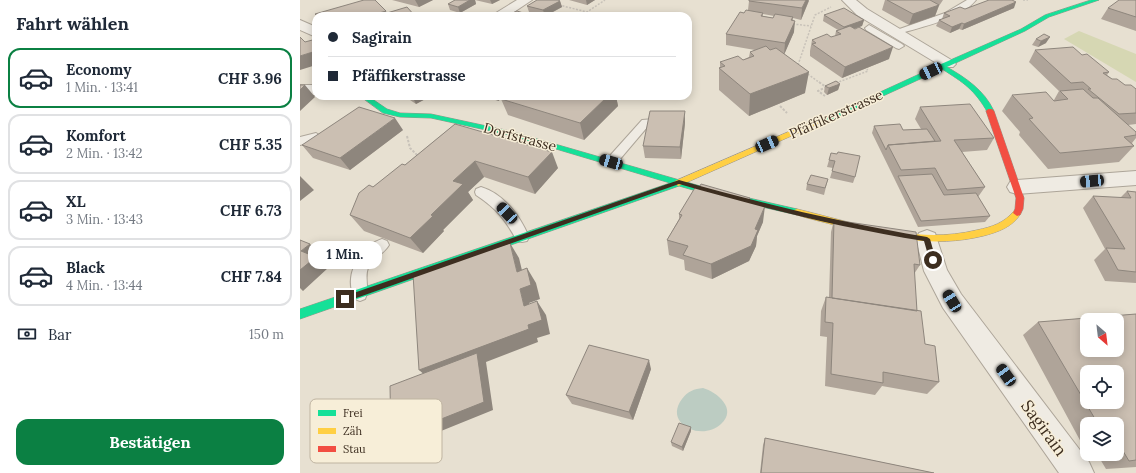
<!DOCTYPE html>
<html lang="de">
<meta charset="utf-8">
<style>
:root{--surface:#fff;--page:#f2f2f3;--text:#1f2937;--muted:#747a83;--line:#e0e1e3;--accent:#0b8043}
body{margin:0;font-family:Lora,serif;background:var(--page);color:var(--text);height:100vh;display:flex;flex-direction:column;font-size:15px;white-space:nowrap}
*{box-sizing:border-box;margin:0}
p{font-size:13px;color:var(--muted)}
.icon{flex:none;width:22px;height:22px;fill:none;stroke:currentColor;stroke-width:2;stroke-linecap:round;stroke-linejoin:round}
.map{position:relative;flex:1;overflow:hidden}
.drawer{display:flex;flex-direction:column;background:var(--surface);width:300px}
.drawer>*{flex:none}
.hud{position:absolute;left:12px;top:12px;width:380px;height:88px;border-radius:12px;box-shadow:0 2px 10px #0003;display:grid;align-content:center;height:88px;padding:0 16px;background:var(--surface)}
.needle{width:26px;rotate:152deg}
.tools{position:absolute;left:780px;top:313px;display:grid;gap:8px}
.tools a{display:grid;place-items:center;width:44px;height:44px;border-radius:8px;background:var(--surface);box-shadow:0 2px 10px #0003;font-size:20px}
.end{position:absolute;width:18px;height:18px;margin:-9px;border:5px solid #3d2e20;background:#fff;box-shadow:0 0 0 2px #fff}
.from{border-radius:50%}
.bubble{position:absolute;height:28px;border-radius:12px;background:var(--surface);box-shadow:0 2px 10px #0003;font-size:13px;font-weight:800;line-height:28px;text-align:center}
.car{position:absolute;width:12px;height:24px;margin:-12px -6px;border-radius:5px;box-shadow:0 0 3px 1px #0007;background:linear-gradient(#222 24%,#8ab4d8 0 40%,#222 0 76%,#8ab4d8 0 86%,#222 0)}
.hud b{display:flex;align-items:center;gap:14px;height:38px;font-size:15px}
.hud b+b{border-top:1px solid var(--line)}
.hud i{width:10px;height:10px;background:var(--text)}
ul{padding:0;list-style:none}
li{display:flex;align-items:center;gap:12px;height:60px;margin:0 8px 6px;padding:0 8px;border:2px solid var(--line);border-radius:12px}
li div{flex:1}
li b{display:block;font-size:15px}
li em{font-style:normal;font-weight:800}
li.on{border-color:var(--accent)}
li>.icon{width:36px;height:36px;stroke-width:1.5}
h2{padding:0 16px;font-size:18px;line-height:48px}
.pay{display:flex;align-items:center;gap:10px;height:44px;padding:0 16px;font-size:15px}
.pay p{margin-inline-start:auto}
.primary-button{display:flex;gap:8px;margin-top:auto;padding:8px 16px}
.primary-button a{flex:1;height:46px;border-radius:12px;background:var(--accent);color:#fff;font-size:16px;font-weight:800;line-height:46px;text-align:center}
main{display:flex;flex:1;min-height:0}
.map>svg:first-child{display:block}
</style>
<main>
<section class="drawer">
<h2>Fahrt wählen</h2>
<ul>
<li class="on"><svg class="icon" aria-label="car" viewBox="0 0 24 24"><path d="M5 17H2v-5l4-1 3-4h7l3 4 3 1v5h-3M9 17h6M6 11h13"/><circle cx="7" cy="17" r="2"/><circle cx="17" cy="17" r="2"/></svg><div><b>Economy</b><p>1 Min. · 13:41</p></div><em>CHF 3.96</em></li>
<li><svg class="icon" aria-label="car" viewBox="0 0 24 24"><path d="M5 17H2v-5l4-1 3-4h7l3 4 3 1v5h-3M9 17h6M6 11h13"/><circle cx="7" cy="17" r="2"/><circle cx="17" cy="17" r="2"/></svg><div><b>Komfort</b><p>2 Min. · 13:42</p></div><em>CHF 5.35</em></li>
<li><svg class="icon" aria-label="car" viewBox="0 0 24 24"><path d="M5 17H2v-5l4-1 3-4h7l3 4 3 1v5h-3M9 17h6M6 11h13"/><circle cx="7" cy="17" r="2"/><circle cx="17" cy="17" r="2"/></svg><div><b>XL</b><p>3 Min. · 13:43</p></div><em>CHF 6.73</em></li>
<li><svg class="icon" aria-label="car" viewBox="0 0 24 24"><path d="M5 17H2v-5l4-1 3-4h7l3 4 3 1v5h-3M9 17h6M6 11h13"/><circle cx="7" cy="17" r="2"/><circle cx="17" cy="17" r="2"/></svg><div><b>Black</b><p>4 Min. · 13:44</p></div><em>CHF 7.84</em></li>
</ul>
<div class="pay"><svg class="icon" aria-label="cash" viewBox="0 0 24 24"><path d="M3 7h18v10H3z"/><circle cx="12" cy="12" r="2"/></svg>Bar<p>150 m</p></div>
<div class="primary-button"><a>Bestätigen</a></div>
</section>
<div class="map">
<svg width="836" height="473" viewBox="0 0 836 473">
<rect width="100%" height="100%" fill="#e7e0d1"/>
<path fill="#d6d7b3" d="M779,31l57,23v28l-72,-43z"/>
<path fill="#bcccc2" d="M403,388c14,4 35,21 18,36 -19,18 -58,0 -39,-25 6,-8 12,-10 21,-11z"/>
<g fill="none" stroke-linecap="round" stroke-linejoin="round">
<defs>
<path id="lane" d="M667,0h9c-15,19 -55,27 -78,34h-6l-1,-2 54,-19z
M569,25l33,19 2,2 -5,3 -3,-1 -30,-18 -1,-2z
M366,118l4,1 2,2 -2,2 -21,2 -34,40h-8l-2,-3 2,-3 35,-39z
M16,133l6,4 -2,3 -20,5v-8z
M181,187c23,7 39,29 48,50l-2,4 -5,1 -5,-1c-12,-22 -20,-32 -41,-46l-1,-3 1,-3z
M82,239l5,2 2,4c-5,9 -17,13 -21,23 -4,10 2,21 -3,31l-5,2 -5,-2c-12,-23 4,-52 27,-60z"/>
<path id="street" d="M217,0h15l-24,16h-17z
M542,0h14l11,9 86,52 3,3 -3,3h-10l-86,-52z
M0,20l16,7v10l-16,-7z
M0,85h16v10h-16z
M836,171v14l-119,9 -7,-2 -3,-5 3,-5 7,-2z
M627,230l8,3 12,37 14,24 128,168 5,11h-35l-116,-165 -19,-37 -8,-32 3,-6z"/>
<path id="fast" d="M791,0h8l-50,17 -24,14 -78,36c19,11 37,23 47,44l-2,2h-4c-14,-24 -24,-30 -46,-44l-118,54h-3l-4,-2 122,-56 82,-36 24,-14z
M60,96h8l19,13 13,4 31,1 79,17 204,59 83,19 4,3 -4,3 -83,-19 -35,-10 -379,133v-10l370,-126 -161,-48 -78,-17 -31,-1 -17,-4z"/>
<path id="slow" d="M518,119h3l4,2 -144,64 -3,1 -4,-3 1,-2z
M497,209c58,14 120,36 180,21 15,-3 27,-7 37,-19h6l1,2c-8,14 -23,19 -38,23 -49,12 -97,2 -145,-10 -14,-4 -29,-7 -44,-12l-1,-2 1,-2z"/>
<path id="jam" d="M688,109h4l2,2 30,87 -1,11 -3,6 -3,1 -4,-3 2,-4 1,-11 -30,-87z"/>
</defs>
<use href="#lane" stroke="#ada599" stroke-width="2"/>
<use href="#street" stroke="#ada599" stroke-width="2"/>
<use href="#fast" stroke="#9c958a" stroke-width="1"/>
<use href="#slow" stroke="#9c958a" stroke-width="1"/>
<use href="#jam" stroke="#9c958a" stroke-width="1"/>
<path stroke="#c8c2b9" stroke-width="1.5" stroke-dasharray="2 1.5" stroke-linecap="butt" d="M723,0h5
M259,5l28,7 18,-12
M493,24l18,2
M498,65l17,-50 16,-8
M505,72l15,11
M536,83l32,-12 -1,-2"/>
<path stroke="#c8c2b9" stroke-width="2" stroke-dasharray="2.5 1.5" stroke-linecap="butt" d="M519,82l7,5 -8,4 7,5
M536,83l3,-1
M480,106l7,7
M107,136l3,12 9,9"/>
<use href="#lane" fill="#efebe3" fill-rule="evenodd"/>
<use href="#street" fill="#efebe3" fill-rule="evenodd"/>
<use href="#fast" fill="#16e098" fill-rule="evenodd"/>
<use href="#slow" fill="#ffcf43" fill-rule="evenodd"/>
<use href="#jam" fill="#f24e42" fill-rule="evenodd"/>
</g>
<path fill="#afa499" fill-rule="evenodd" d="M92,0h41l-14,7z
M155,0h20l1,4 -16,9 -10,-3 -2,-6z
M175,0h25l-8,4z
M269,0h26l-8,5z
M585,0h58l-4,6 -4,10 -26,9 -27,-15z
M836,0v31l-35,-12 7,-11z
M260,1l2,6 -16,9h-2l-15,-4 -2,-6z
M449,1h60l-8,19 -8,-2 1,14 -10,22 21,39 -56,23 -30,-26v-22l1,-1v-5l23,-2 6,-3 1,-5 5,-2 -29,-5v-11l18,-21 4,-3zM463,14l11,2 -1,2 -10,-2z
M714,8l-52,22 -3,-1 -9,4 -14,-7 3,-6 3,-1 2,-6 21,-4z
M524,15l40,5 -2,6 -8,2 35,31 -47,19 -32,-22v-5l2,-11 19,-3 4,-1 1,-5 2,-1 -15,-9z
M736,39l10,4 -8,4 -6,-2z
M735,50l47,5 27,17 -2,3 5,4 13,6 11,4v35l-8,1 8,7v6l-4,5 2,3 -15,16 -71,7 -29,-34 1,-3 -18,-21 10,-16 42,5 5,-9 -30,-29z
M540,84l-2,6 -11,5 -3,-3 1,-6z
M104,96h27l-15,8z
M185,96h131l2,10 -34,34 -76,-25 -7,-16 -3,2z
M620,107l74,31 -7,12 -25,2 23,35 -7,10 12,19 -5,6 -67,5 -46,-94 2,-7 29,4 18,-1 -6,-10z
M385,123l-4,36 -36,-1 -2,-12z
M155,124l103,44 -23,26 -51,-17 -16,15 5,8 -30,30 1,1 -21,22 -59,-22 -14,-16 23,-28 32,-22z
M103,130l-53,40 -37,-12 -11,-13z
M537,154l18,23 -2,6 -23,-5 3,-10 -6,-1 2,-7z
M528,179l-4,16 -18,-5 1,-6z
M399,188l51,10 -1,4 14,20 -6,14 -1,10 -7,15 -37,18 -27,-9 -1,-10 -15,-5 -2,-15 12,-21v-5z
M827,191l9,1v91l-31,-2 -11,-21 11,-11 -22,-41 10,-12 27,2z
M534,220l86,45 -6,9 3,37 8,33 14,38 -12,12 -45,-8 -7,9 -50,-9 2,-49 -7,-1 1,-25 5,-14h3l2,-65z
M836,314v153l-30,2 -9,-15h20v-30h-30v19l-5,1 -59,-109 15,-13z
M351,369l-18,51 -61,-16 -6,-9z
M391,431l-8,20 -11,-5 -1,-4z
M465,438l169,35h-174l3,-28z"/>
<path fill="#8e867d" d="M115,0h18l-14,7z
M170,0h5l1,4 -16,9 -2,-6z
M190,0h10l-8,4z
M286,0h9l-8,5z
M506,0h3l-8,20 1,-12z
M260,1l2,6 -17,9 -2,-6z
M716,2l-2,6 -52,22 2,-6z
M639,5l-4,11 -26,9 4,-11z
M86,11l2,5h-19z
M564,20l-2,6 -20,7 2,-6z
M495,21l-1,11 -10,23 1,-12z
M662,23l-3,6 -9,4 2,-6z
M750,37l-4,6 -8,4 3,-6z
M593,47l-4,12 -47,19 3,-11z
M16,51v14l-16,5v-14z
M509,72l-4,21 -56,23 1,-22z
M540,84l-2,6 -11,5 2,-7z
M5,85l10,12 -15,14v-21z
M112,96h19l-15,8z
M196,96h10l-8,5z
M308,96h8l2,10 -34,34 -4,-17z
M385,111v12l-4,36 -1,-12z
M95,118l8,12 -53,40 -10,-12z
M252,152l6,16 -23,26 -7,-17z
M175,161l9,16 -16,15 5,8 -30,30 1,1 -21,22 -13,-15 21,-23 22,-34z
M0,176l14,14 -14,11z
M465,206l-2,16 -6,14 -1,10 -7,15 -37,18 -1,-15 44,-35z
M210,243l9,15 7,29 -9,-15z
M10,244l13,11 -5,4 10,9 -25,23 -3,-3v-18l1,-19z
M227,268l9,15 4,16 -11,4 4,17 -9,-14 -4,-17z
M237,301l9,14 4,19 -13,4 1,4 -52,20 7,48 -89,36 -13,-7 43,-56 -15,-13 109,-45z
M349,360l2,9 -18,51 -4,-8z
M391,427v4l-8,20 -1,-4z"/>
<path fill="#cbbfb2" stroke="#8e867d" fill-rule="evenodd" d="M64,0h11l11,11 -17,5h-52l-2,-2z
M155,0h15l-12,7 -10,-3z
M237,0h21l2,1 -17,9 -16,-4z
M449,0h57l-4,8 -53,-7z
M587,0h43l9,5 -26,9z
M689,0h23l4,2 -52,22 -2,-1 -10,4 -13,-7 11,-4 -6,-3 16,-6 5,2z
M819,0h17v17l-28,-9z
M107,7l8,9h-38z
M544,8l20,12 -20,7 -20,-12z
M446,10l17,3 -2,3 12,2 2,-4 18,3 -2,3 4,1 -10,22 -59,-9 14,-22 4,1z
M217,11l16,5h-27z
M550,26l5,3 4,-2 34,20 -48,20 -33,-23 4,-1 -4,-3 15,-6 4,3 10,-3 -5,-3z
M744,34l6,3 -9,4 -5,-2z
M0,37l5,5 11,-3v12l-16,5z
M466,46l4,4 6,-2 33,24 -59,22 -31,-26 6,-2 -5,-4 18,-6 5,4 11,-4 -4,-4z
M773,47l9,8 5,-1 22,18 -6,1 9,6h5l8,6h6l5,4v24l-17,1 -31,-25h3l-8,-7 -12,1 -36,-33z
M536,81l4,3 -11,4 -4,-2z
M0,85h5l-5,5z
M783,89l10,9h5l38,34v3l-12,2 10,9 -74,7 -31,-34 4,-1 -21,-23 34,-3 8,9 14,-2 -8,-8z
M204,96h104l-28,27 -79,-24z
M670,104l24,34 -40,2 31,47 -38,3 -12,-22 -34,2 -13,-25 53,-4 -21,-34z
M59,107l36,11 -55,40 -38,-13z
M350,111h35l-5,36 -37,-1z
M155,124l97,28 -24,25 -53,-16 -22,20 10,3 -32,31 2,1 -23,22 -60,-23 9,-22 10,-8 4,2 29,-23 3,1z
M600,124l3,6 24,-1 8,12 -47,4 -2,5 -12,-24z
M538,152l22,4 -5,21 -23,-6 3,-10 -6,-1 2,-7 6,1z
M632,174l12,21 32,-2 14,23 -69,5 -23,-45z
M511,175l17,4 -3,9 -18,-4z
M401,184l49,14 -2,3 17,5 -10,23 3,1 -7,16 -40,18 -28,-9 5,-9 -21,-6 15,-25 -3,-1 17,-28 3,2z
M827,191l9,1v80l-18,-2 -12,-22 19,1 -32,-53 38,2z
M534,220l82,12 4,33 -6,-1 3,47 -85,-13z
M0,240l10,4 -9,7 15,6 -16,13z
M210,243l7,29 10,-4 4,17 -11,4 4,17 13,-5 5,19 -14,5 1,4 -110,41 -6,-96z
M526,297l95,14 4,33 10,2 4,36 -56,-10v11l-52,-9 2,-51 -8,-1z
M836,314v146l-7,1 -12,-20v-17h-19l-60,-102zM787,320h30v30h-30zM787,372h30v30h-30z
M289,345l60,15 -20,52 -63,-17z
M177,353l7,49 -93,37 -1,-53z
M379,423l12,4 -9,20 -11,-5z
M465,438l169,35h-173z"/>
<path fill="#3d2e20" d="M379,180c81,23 164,43 248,57l3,2 6,21 -1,2h-5l-6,-21c-82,-13 -165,-34 -245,-57l-334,118 -4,-3 4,-3z"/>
<g text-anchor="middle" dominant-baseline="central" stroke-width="3" stroke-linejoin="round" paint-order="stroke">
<g font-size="14" fill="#3d2e20" stroke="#f7eed8">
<text transform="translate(536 114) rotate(-24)">Pfäffikerstrasse</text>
<text transform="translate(220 137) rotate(15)">Dorfstrasse</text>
</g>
<g font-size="17" fill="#3d2e20" stroke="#f7eed8">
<text transform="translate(744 428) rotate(54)">Sagirain</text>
</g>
</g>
<rect x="10" y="399" width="132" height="64" rx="6" fill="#f7eed8" stroke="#bfb4a1" stroke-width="1"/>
<rect x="18" y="410" width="18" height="6" fill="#16e098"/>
<rect x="18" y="428" width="18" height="6" fill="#ffcf43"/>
<rect x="18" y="446" width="18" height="6" fill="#f24e42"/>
<g font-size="11" fill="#3d2e20">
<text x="43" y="417">Frei</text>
<text x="43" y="435">Zäh</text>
<text x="43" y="453">Stau</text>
</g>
</svg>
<div class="tools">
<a><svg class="needle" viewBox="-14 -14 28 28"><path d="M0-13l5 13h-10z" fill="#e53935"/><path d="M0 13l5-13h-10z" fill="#747a83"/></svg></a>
<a><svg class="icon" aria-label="locate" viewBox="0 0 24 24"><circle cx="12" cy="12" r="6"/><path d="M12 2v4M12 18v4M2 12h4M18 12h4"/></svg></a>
<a><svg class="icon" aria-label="layers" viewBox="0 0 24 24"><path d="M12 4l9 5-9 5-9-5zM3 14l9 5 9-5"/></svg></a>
</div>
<i class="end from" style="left:633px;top:260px"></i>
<i class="end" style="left:45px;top:299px"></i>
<div class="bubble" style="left:8px;top:241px;width:74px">1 Min.</div>
<i class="car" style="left:631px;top:71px;rotate:245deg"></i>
<i class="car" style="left:467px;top:144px;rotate:67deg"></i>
<i class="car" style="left:311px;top:162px;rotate:286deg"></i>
<i class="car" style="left:792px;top:181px;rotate:265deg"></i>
<i class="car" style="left:207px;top:213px;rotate:317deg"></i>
<i class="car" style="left:652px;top:301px;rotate:329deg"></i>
<i class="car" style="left:706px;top:375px;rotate:324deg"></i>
<div class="hud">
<b><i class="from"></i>Sagirain</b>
<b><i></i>Pfäffikerstrasse</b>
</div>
</div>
</main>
